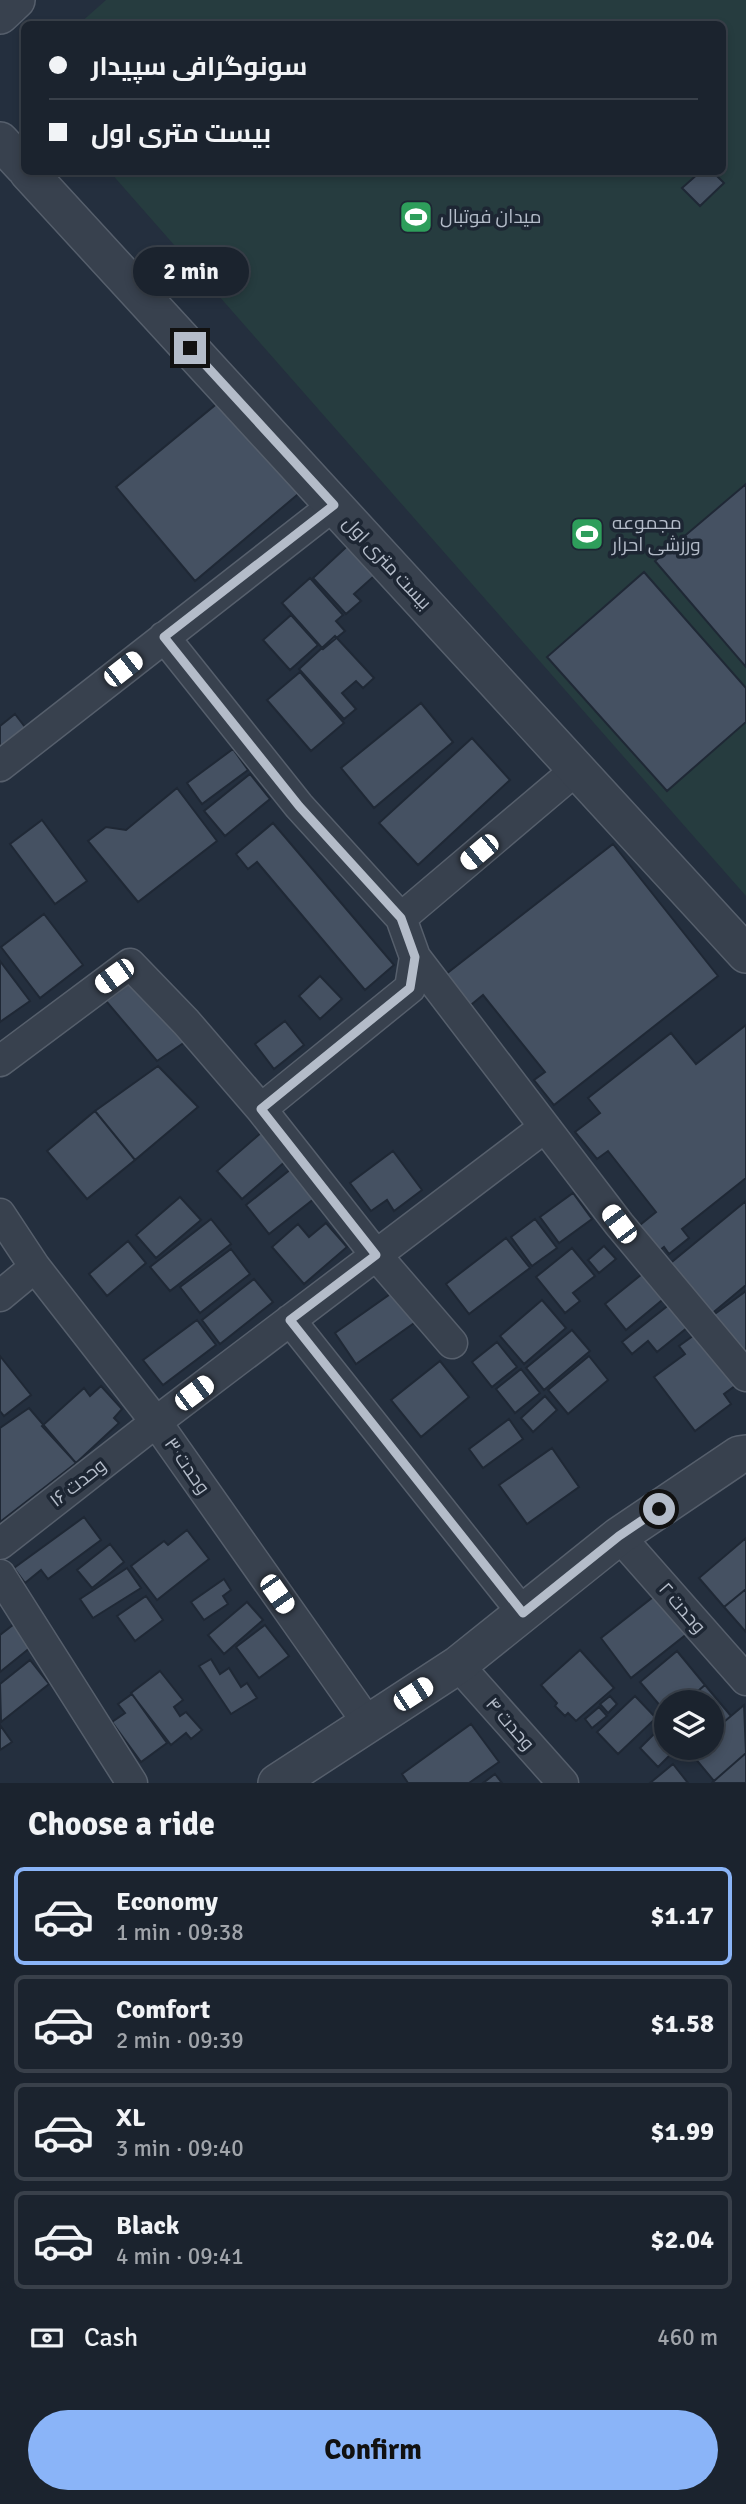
<!DOCTYPE html>
<meta charset="utf-8">
<style>
:root{--surface:#1b232e;--page:#282f3a;--text:#f1f3f6;--muted:#a0a4aa;--line:#39404a;--accent:#8ab4f8}
body{margin:0;font-family:Signika,Cairo,sans-serif;background:var(--page);color:var(--text);height:100vh;display:flex;flex-direction:column;font-size:26px;white-space:nowrap}
*{box-sizing:border-box;margin:0}
p{font-size:23px;color:var(--muted)}
.icon{flex:none;width:38px;height:38px;fill:none;stroke:currentColor;stroke-width:2;stroke-linecap:round;stroke-linejoin:round}
.map{position:relative;height:1783px;overflow:hidden}
.side{display:flex;flex-direction:column;background:var(--surface);flex:1}
.side>*{flex:none}
.hud{position:absolute;left:21px;top:21px;width:705px;height:154px;border-radius:10px;box-shadow:0 4px 10px #0003,0 0 0 2px var(--line);display:grid;align-content:center;height:154px;padding:0 28px;background:var(--surface)}
.buttons{position:absolute;left:654px;top:1690px;display:grid;gap:14px}
.buttons a{display:grid;place-items:center;width:70px;height:70px;border-radius:50%;background:var(--surface);box-shadow:0 4px 10px #0003,0 0 0 2px var(--line);font-size:35px}
.end{position:absolute;width:32px;height:32px;margin:-16px;border:9px solid #b4bcc9;background:#111;box-shadow:0 0 0 4px #111}
.from{border-radius:50%}
.bubble{position:absolute;height:49px;border-radius:24px;background:var(--surface);box-shadow:0 4px 10px #0003,0 0 0 2px var(--line);font-size:23px;font-weight:800;line-height:49px;text-align:center}
.car{position:absolute;width:21px;height:42px;margin:-21px -10px;border-radius:9px;box-shadow:0 0 5px 2px #0007;background:linear-gradient(#fff 24%,#345 0 40%,#fff 0 76%,#345 0 86%,#fff 0)}
.hud b{display:flex;align-items:center;gap:24px;height:66px;font-size:26px}
.hud b+b{border-top:2px solid var(--line)}
.hud i{width:18px;height:18px;background:var(--text)}
ul{padding:0;list-style:none}
li{display:flex;align-items:center;gap:21px;height:98px;margin:0 14px 10px;padding:0 14px;border:4px solid var(--line);border-radius:10px}
li div{flex:1}
li b{display:block;font-size:26px}
li em{font-style:normal;font-weight:800}
li.active{border-color:var(--accent)}
li>.icon{width:63px;height:63px;stroke-width:1.5}
h2{padding:0 28px;font-size:32px;line-height:84px}
.pay{display:flex;align-items:center;gap:18px;height:77px;padding:0 28px;font-size:26px}
.pay p{margin-inline-start:auto}
.button{display:flex;gap:14px;margin-top:auto;padding:14px 28px}
.button a{flex:1;height:80px;border-radius:42px;background:var(--accent);color:#111;font-size:28px;font-weight:800;line-height:80px;text-align:center}
.map>svg:first-child{display:block}
</style>
<div class="map">
<svg width="746" height="1783" viewBox="0 0 746 1783">
<rect width="100%" height="100%" fill="#242f3e"/>
<path fill="#263c3f" d="M106,0h640v896l-636,-724h613v-148h-644z"/>
<path fill="#455162" stroke="#1f2835" stroke-width="2" d="M700,172h13l11,11 -24,23 -18,-18z
M225,397l78,93 -108,91 -79,-94z
M746,484v183l-91,-106z
M356,538l27,30 -29,26 7,7 -15,13 -33,-36z
M644,572l102,116v34l-79,69 -120,-134z
M310,578l33,37 -7,6 9,10 -22,18 -41,-46z
M291,615l27,30 -28,25 -27,-30z
M335,636l39,42 -11,10 -7,-7 -14,12 14,16 -12,10 -45,-50z
M300,672l44,51 -33,28 -44,-51z
M421,703l32,39 -79,66 -33,-40z
M15,714l16,21 -31,23v-32z
M472,738l38,42 -92,85 -39,-42z
M233,749l15,21 -46,34 -15,-21z
M250,774l20,25 -45,37 -21,-25z
M177,788l40,53 -79,61 -50,-61 18,-14 20,3z
M42,820l45,61 -32,23 -45,-60z
M273,823l121,142 -29,25 -108,-128 -9,7 -12,-15z
M613,844l105,132 -164,129 -20,-25 11,-8 -62,-77 -17,14 -25,-31z
M44,914l39,51 -43,33 -39,-51z
M0,961l30,40 -30,21z
M320,976l22,23 -22,20 -21,-23z
M135,979l50,63 -28,19 -51,-60z
M285,1021l19,24 -30,24 -19,-25z
M746,1025v153l-64,51 7,9 -20,16 -5,-7 -9,7 -20,-25 21,-17 -48,-61 -11,8 -22,-27 25,-19 -12,-15 83,-65 25,31z
M158,1066l40,41 -63,53 -40,-49z
M95,1111l40,49 -48,39 -40,-48z
M262,1132l25,28 -45,39 -25,-28z
M393,1151l29,39 -28,21 -7,-11 -16,11 -21,-28z
M291,1169l24,29 -46,36 -23,-29z
M573,1193l19,26 -33,24 -19,-26z
M180,1197l21,23 -45,38 -20,-23z
M746,1201v84l-37,31 -42,-50z
M211,1219l20,25 -61,47 -20,-24z
M535,1219l22,29 -25,18 -21,-29z
M326,1223l21,24 -43,37 -32,-37 26,-23 11,13z
M506,1238l24,30 -61,46 -23,-30z
M128,1241l18,22 -39,33 -18,-22z
M604,1246l12,13 -17,14 -11,-13z
M572,1248l23,28 -22,17 7,8 -15,12 -29,-36z
M231,1249l19,25 -50,39 -20,-26z
M652,1266l21,25 -47,39 -21,-26z
M254,1279l19,23 -53,42 -18,-24z
M396,1290l21,31 -61,43 -21,-31z
M746,1291v79l-38,-51z
M542,1300l24,28 -42,36 -24,-28z
M675,1300l18,23 -36,29 -9,-11 -16,13 -10,-12z
M197,1320l19,25 -53,40 -20,-25z
M704,1328l39,52 -19,14 7,10 -36,27 -41,-54 31,-23 -6,-8z
M572,1330l18,21 -46,39 -18,-22z
M497,1342l20,25 -25,20 -20,-25z
M0,1356l31,39 -27,21 -4,-5z
M589,1356l19,24 -40,34 -20,-24z
M440,1361l29,36 -48,40 -30,-37z
M521,1369l19,24 -25,20 -19,-24z
M101,1386l21,23 -8,9 5,5 -43,40 -34,-37 42,-38 6,8z
M545,1396l12,14 -24,22 -12,-14z
M29,1408l47,55 -76,59v-94z
M509,1419l14,20 -40,29 -14,-19z
M552,1448l27,39 -52,37 -28,-39z
M84,1517l17,23 -53,39 -7,-9 -16,13 -11,-15z
M187,1530l22,29 -52,41 -26,-34 33,-25 4,4z
M746,1538v51l-22,18 -25,-29z
M110,1544l14,18 -32,26 -15,-18z
M127,1568l14,20 -48,30 -13,-19z
M224,1579l7,11 -8,6 5,8 -24,16 -13,-18z
M746,1589v43l-22,-25z
M657,1594l31,39 -57,45 -30,-40z
M146,1596l17,24 -28,21 -18,-25z
M247,1602l16,18 -39,34 -16,-19z
M18,1621l18,22 -36,29v-37z
M265,1625l24,31 -30,22 -23,-31z
M580,1650l34,38 -38,33 -8,-8 -3,3 -10,-10 2,-3 -16,-18z
M677,1651l28,34 -21,18h-17v11l-27,-32z
M211,1659l9,15 9,-6 12,19 6,-4 10,15 -26,16 -32,-48z
M30,1660l19,24 -48,38 -1,-38z
M160,1671l23,29 -9,7 6,9 6,-4 16,18 -11,9 -5,-6 -15,12 -40,-52z
M705,1685l26,31 -19,16v-29h-28z
M132,1694l35,49 -26,19 -29,-40 13,-9 -7,-9z
M610,1696l7,8 -9,9 -8,-9z
M635,1696l21,22 -38,36 -21,-22z
M744,1705l2,48 -32,28 -25,-30 3,-3h20v-16z
M599,1707l8,9 -15,12 -7,-9z
M471,1724l28,38 -30,21h-61l-6,-9z
M0,1725l12,17 -12,8z
M660,1728l7,6v14h10l-19,19 -18,-19z
M746,1753v30h-34l2,-2z
M673,1764l15,19h-38z
M495,1774l7,9h-19z"/>
<g fill="none" stroke-linecap="round" stroke-linejoin="round">
<defs>
<path id="minor" d="M0,766l334,-261
M401,918l176,-149
M415,957l204,267 127,152
M0,1061l130,-97 56,58 75,87 149,-121 5,-31 -14,-39 -102,-112 -135,-169
M261,1109l115,146 76,88
M0,1214l35,53 121,155 212,301
M0,1296l35,-29
M290,1320l233,293
M619,1536l127,144
M0,1544l156,-122 389,-295
M0,1575l132,208
M458,1665l105,118"/>
<path id="tertiary" d="M0,15l16,-15
M0,141l24,26
M28,172l718,782
M277,1783l181,-118 161,-129 120,-81 7,-1"/>
</defs>
<use href="#minor" stroke="#565f6c" stroke-width="33"/>
<use href="#tertiary" stroke="#565f6c" stroke-width="40"/>
<use href="#minor" stroke="#38414e" stroke-width="30"/>
<use href="#tertiary" stroke="#38414e" stroke-width="37"/>
</g>
<g fill="none" stroke-linecap="round" stroke-linejoin="round">
<path stroke="#b4bcc9" stroke-width="9" d="M190,348l144,157 -170,132 135,169 102,112 14,39 -5,31 -149,121 115,146 -86,65 233,293 96,-77 40,-27"/>
</g>
<defs>
<symbol id="stadium-square" viewBox="-11 -11 22 22"><rect x="-9" y="-9" width="18" height="18" rx="4" fill="#2e9e5b" stroke="#1d2633"/><path d="M0-5a6.5 5 0 1 0 0 10a6.5 5 0 1 0 0-10ZM-3.5-1.8h7v3.6h-7Z" fill="#fff"/></symbol>
</defs>
<g fill-rule="evenodd">
<use href="#stadium-square" x="397" y="198" width="38" height="38"/>
<use href="#stadium-square" x="568" y="515" width="38" height="38"/>
</g>
<g text-anchor="middle" dominant-baseline="central" stroke-width="7" stroke-linejoin="round" paint-order="stroke">
<g font-size="19" fill="#b4bcc9" stroke="#1d2633" text-anchor="start">
<text x="440" y="217">میدان فوتبال</text>
<text x="612" y="523">مجموعه<tspan x="612" dy="22">ورزشی احرار</tspan></text>
</g>
<g font-size="19" fill="#b4bcc9" stroke="#1d2633">
<text transform="translate(387 563) rotate(47)">بیست متری اول</text>
<text transform="translate(187 1466) rotate(55)">وحدت۳۰</text>
<text transform="translate(78 1483) rotate(-38)">وحدت ۱۶</text>
<text transform="translate(682 1608) rotate(49)">وحدت ۲</text>
<text transform="translate(510 1724) rotate(49)">وحدت ۴</text>
</g>
</g>
</svg>
<div class="buttons">
<a><svg class="icon" aria-label="layers" viewBox="0 0 24 24"><path d="M12 4l9 5-9 5-9-5zM3 14l9 5 9-5"/></svg></a>
</div>
<i class="end from" style="left:659px;top:1509px"></i>
<i class="end" style="left:190px;top:348px"></i>
<div class="bubble" style="left:133px;top:247px;width:116px">2 min</div>
<i class="car" style="left:123px;top:669px;rotate:52deg"></i>
<i class="car" style="left:479px;top:852px;rotate:230deg"></i>
<i class="car" style="left:114px;top:976px;rotate:234deg"></i>
<i class="car" style="left:619px;top:1224px;rotate:323deg"></i>
<i class="car" style="left:194px;top:1393px;rotate:53deg"></i>
<i class="car" style="left:277px;top:1594px;rotate:145deg"></i>
<i class="car" style="left:413px;top:1694px;rotate:57deg"></i>
<div class="hud">
<b><i class="from"></i>سونوگرافی سپیدار</b>
<b><i></i>بیست متری اول</b>
</div>
</div>
<section class="side">
<h2>Choose a ride</h2>
<ul>
<li class="active"><svg class="icon" aria-label="car" viewBox="0 0 24 24"><path d="M5 17H2v-5l4-1 3-4h7l3 4 3 1v5h-3M9 17h6M6 11h13"/><circle cx="7" cy="17" r="2"/><circle cx="17" cy="17" r="2"/></svg><div><b>Economy</b><p>1 min · 09:38</p></div><em>$1.17</em></li>
<li><svg class="icon" aria-label="car" viewBox="0 0 24 24"><path d="M5 17H2v-5l4-1 3-4h7l3 4 3 1v5h-3M9 17h6M6 11h13"/><circle cx="7" cy="17" r="2"/><circle cx="17" cy="17" r="2"/></svg><div><b>Comfort</b><p>2 min · 09:39</p></div><em>$1.58</em></li>
<li><svg class="icon" aria-label="car" viewBox="0 0 24 24"><path d="M5 17H2v-5l4-1 3-4h7l3 4 3 1v5h-3M9 17h6M6 11h13"/><circle cx="7" cy="17" r="2"/><circle cx="17" cy="17" r="2"/></svg><div><b>XL</b><p>3 min · 09:40</p></div><em>$1.99</em></li>
<li><svg class="icon" aria-label="car" viewBox="0 0 24 24"><path d="M5 17H2v-5l4-1 3-4h7l3 4 3 1v5h-3M9 17h6M6 11h13"/><circle cx="7" cy="17" r="2"/><circle cx="17" cy="17" r="2"/></svg><div><b>Black</b><p>4 min · 09:41</p></div><em>$2.04</em></li>
</ul>
<div class="pay"><svg class="icon" aria-label="cash" viewBox="0 0 24 24"><path d="M3 7h18v10H3z"/><circle cx="12" cy="12" r="2"/></svg>Cash<p>460 m</p></div>
<div class="button"><a>Confirm</a></div>
</section>
